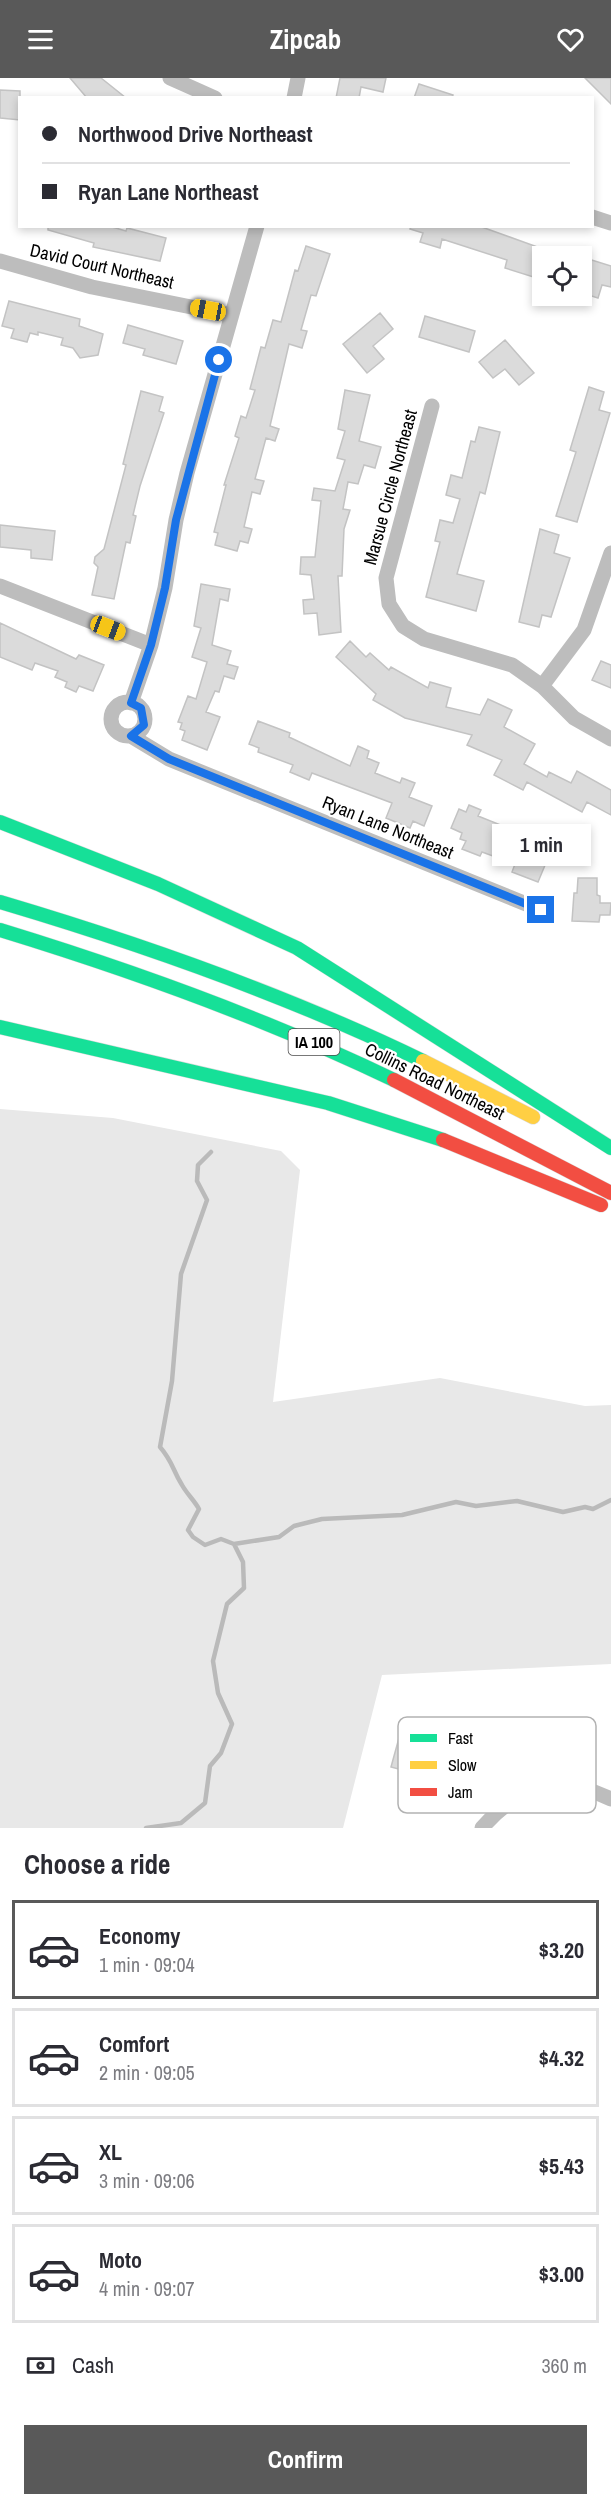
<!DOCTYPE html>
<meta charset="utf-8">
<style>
:root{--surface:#fff;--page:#f2f2f3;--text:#2b2b33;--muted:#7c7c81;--line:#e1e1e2;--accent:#595959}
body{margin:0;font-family:"Archivo Narrow",sans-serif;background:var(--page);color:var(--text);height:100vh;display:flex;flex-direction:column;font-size:22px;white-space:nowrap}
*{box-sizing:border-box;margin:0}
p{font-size:20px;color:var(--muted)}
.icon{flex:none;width:33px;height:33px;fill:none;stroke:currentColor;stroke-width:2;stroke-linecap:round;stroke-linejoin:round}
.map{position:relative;height:1750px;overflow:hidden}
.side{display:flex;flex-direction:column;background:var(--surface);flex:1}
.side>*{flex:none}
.guide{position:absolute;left:18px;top:18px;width:576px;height:132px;border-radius:0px;box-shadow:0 3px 9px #0003;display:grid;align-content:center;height:132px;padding:0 24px;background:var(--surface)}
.fabs{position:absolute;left:532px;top:168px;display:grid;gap:12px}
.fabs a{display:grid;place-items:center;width:60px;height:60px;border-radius:0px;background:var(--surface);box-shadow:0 3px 9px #0003;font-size:30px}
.end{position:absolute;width:27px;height:27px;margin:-14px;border:8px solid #1a73e8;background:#fff;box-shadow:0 0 0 3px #fff}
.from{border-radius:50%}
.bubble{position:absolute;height:42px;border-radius:0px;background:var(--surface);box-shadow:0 3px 9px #0003;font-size:20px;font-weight:800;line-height:42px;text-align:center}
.car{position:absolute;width:18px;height:36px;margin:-18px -9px;border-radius:8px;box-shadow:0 0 4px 2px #0007;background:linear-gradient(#f5c518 24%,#345 0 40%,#f5c518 0 76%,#345 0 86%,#f5c518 0)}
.guide b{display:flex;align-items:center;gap:21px;height:57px;font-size:22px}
.guide b+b{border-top:2px solid var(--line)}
.guide i{width:15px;height:15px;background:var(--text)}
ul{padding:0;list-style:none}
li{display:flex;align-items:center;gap:18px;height:99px;margin:0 12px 9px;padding:0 12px;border:3px solid var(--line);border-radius:0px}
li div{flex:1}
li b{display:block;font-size:22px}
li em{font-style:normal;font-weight:800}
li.selected{border-color:var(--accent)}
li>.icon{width:54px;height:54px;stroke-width:1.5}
h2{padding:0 24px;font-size:27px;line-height:72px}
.pay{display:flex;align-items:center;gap:15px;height:66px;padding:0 24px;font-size:22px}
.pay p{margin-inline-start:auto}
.primary-button{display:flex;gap:12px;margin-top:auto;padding:12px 24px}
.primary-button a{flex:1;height:69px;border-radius:0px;background:var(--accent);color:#fff;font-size:24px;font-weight:800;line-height:69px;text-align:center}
header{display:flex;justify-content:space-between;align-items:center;height:78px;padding:0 24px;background:var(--accent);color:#fff;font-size:27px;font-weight:800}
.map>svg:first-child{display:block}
</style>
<header><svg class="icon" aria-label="menu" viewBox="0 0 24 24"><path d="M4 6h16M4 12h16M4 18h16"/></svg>Zipcab<svg class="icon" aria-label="heart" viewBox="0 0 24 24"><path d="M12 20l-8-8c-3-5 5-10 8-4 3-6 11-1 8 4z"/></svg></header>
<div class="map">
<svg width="611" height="1750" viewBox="0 0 611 1750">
<rect width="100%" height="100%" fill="#fff"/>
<path fill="#e8e8e8" d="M0,1031l113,9 168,33 19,19 -27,232 167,-24 145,28 26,-1v259l-229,11 -39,153h-343z"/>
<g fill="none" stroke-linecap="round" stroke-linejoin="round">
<path stroke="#bababa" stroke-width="4.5" d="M234,1466l45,-7 15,-11 28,-7 80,-4 54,-13 20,4 41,-5 46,11 22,-5 8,2 18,-9
M146,1750l35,-5 24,-20 5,-37 11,-13 11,-29 -14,-31 -5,-32 14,-57 17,-16 -1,-26 -9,-18 -13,-5 -16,6 -12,-8 -5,-7 11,-21c-5,-9 -12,-15 -17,-24 -10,-16 -9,-23 -22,-38l12,-66 9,-107 26,-74 -10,-19 1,-16 13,-13"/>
</g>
<path fill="#dbdbdb" stroke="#c3c3c3" stroke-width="1.5" d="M70,0h31l25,20h-39z
M340,0h46l-3,14 -22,-5 -2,11h-23z
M585,0h26v26z
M419,6l34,11 -1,3h-38z
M0,12l20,1v29l-20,-2z
M48,148h61l17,5 1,-3 39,10 -6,23 -67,-14 1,-4 -46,-13z
M411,148h68l64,23v31l-38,-12 2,-8 -65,-21 -2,9 -20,-6 3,-9 -13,-4z
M306,168l24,8 -14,42 -5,-1 -10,35 6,1 -5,17 -13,-4 -19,82 9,3 -4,12 -9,-3 -11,41 9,2 -4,13 -8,-2 -8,35 8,2 -4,14 -8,-2 -3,10 -22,-6 3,-12 -4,-1 12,-47h-2l15,-47 -4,-2 6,-20 5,2 9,-28 -5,-1 11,-42 4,1 8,-28 8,2 14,-52 3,1z
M582,179l29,9v21l-9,-2 -4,13 -16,-5z
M9,223l71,18 -1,7 24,8 -5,21 -18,3 -7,-10 -12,-3 2,-7 -25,-6v3l-8,-2 -3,9 -16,-4 3,-9 -12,-3z
M380,235l13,16 -20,17 11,13 -17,14 -24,-29z
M425,238l50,15 -6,21 -50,-15z
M128,247l55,16 -7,23 -33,-9 2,-6 -22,-6z
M505,262l29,33 -15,12 -14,-16 -12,9 -14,-16z
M589,309l15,5 -5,18 11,3 -33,109 -21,-6 20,-64 -6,-2z
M345,312l25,5 -11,46 22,6 -6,21 -11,-3 -6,19 -10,-2 -5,27 7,1 -6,19 -2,47h-4l3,56 -22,3 -2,-22 -13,1 -1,-14 11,-1 -3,-24 -11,-1 1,-17h14l6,-56 -9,-1 2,-12 21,3 10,-31 -8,-2 8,-27 -7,-2z
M141,313l22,6 -4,14 5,2 -24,73 -7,29 3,1 -6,27 -4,-1 -12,57 -22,-4 6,-28 -4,-4 1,-6 9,-8 22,-84 -3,-1z
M479,349l21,5 -15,62 -5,-2 -23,82 27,7 -8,30 -50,-14 14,-55 -5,-1 5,-21 13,3 7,-24 -14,-4 5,-20 11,3 9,-37 4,1z
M0,447l55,6 -3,29 -21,-2v-8l-31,-3z
M540,451l19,6 -5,18 16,5 -19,59 -9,-2 -3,12 -20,-5z
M201,506l29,5 -2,12 -8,-2 -8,46 19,6 -4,13 11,3 -4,12 -10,-3 -5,16 -4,-1 -9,21 14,5 -13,33 -25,-10 3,-9 -5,-2 2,-6 -4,-1 10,-26 8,3 11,-37 -15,-5 9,-29 -7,-2z
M0,545l76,36 3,-4 25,10 -11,26 -14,-5 -3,6 -11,-5 2,-5 -12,-5 3,-6 -23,-8 -3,7 -32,-13z
M350,563l16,16 4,-4 19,17 2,-3 37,21 2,-6 21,6 -5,19 34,8 8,-16 24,11 -8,17 31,17 -11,20 23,13 2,-5 22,11 6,-12 34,19v25l-24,-13 -5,10 -55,-30 -4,8 -29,-15 8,-15 -35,-15 5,-10 -67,-17 -32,-18 3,-6 -40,-37z
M601,583l10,4v23l-19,-8z
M258,643l32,12 -1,4 61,29 8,-20 11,5 -2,7 12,5 -4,10 25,10 2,-5 13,5 -6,14 23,9 -8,20 -11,-5 -3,7 -24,-10 6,-15 -80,-30 -3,7 -19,-8 3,-7 -35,-13 1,-4 -10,-4z
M469,727l12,5 -3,6 75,30 -15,36 -26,-10 3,-8 -33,-12 -2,4 -18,-7 4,-8 -6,-2 2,-6 -11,-5 8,-19 7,3z
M578,800h19v17l3,1v7h11l-1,12h-10l-1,7 -27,-1 2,-28h3z
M402,1649l75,20 -3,9 20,5 -6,22 -20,-5 -2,9 -75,-20z"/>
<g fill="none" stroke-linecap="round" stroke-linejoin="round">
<defs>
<path id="fast" d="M0,744l158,62 139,64 314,200
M0,824c145,43 287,93 423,159
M0,852c134,41 267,89 394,150
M0,949l328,76 115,37"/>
<path id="slow" d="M423,983l110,56"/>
<path id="jam" d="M394,1002l217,113
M443,1062l158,65"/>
</defs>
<use href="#fast" stroke="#dbdbdb" stroke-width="15"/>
<use href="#slow" stroke="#dbdbdb" stroke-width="15"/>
<use href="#jam" stroke="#dbdbdb" stroke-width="15"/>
<path stroke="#bdbdbd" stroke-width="8" d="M497,1708l12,17"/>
<path stroke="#bdbdbd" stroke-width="15" d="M170,0l45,20
M294,20l4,-20
M592,139l19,6
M0,183l92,26 139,28
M432,328l-46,172 3,26 14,22 21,13 88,26 30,21 32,32 37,21
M0,508l151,59
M542,608l42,-56 27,-77
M111 641a17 17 0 1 1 34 0a17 17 0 1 1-34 0Z
M131,625l20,-58 14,-57 11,-68 11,-47 70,-247
M131,658l38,23 372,151
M482,1750c36,-42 78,-54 129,-29"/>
<use href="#fast" stroke="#16e098" stroke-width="14"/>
<use href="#slow" stroke="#ffcf43" stroke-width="14"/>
<use href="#jam" stroke="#f24e42" stroke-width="14"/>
</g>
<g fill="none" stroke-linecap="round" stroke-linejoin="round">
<path stroke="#1a73e8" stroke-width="8" d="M219,282l-43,160 -11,68 -14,57 -20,58 10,5 3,17 -13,11 38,23 372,151"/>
</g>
<g text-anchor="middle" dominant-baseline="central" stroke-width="4.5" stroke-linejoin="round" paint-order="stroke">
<rect fill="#fff" stroke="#4c4c4c" stroke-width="1.5" x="288.5" y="951" width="51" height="26" rx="4.5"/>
<g font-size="16" font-weight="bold" fill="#000">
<text x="314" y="964">IA 100</text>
</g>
<g font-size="18" fill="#000" stroke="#fff">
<text transform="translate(102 188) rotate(13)">David Court Northeast</text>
<text transform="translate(390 409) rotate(-75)">Marsue Circle Northeast</text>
<text transform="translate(388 749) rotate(22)">Ryan Lane Northeast</text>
<text transform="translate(435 1003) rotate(26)">Collins Road Northeast</text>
</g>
</g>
<rect x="398" y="1639" width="198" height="96" rx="9" fill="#fff" stroke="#b2b2b2" stroke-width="1.5"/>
<rect x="410" y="1656" width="27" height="8" fill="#16e098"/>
<rect x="410" y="1683" width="27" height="8" fill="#ffcf43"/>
<rect x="410" y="1710" width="27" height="8" fill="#f24e42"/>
<g font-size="16" fill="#000">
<text x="448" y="1666">Fast</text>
<text x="448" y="1693">Slow</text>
<text x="448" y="1720">Jam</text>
</g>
</svg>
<div class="fabs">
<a><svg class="icon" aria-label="locate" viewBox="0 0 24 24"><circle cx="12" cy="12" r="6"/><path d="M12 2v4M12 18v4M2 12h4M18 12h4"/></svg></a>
</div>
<i class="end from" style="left:219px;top:282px"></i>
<i class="end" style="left:541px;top:832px"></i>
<div class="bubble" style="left:492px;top:746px;width:99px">1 min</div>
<i class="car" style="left:208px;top:232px;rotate:281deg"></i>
<i class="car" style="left:108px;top:550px;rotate:111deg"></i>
<div class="guide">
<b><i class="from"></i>Northwood Drive Northeast</b>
<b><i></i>Ryan Lane Northeast</b>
</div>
</div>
<section class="side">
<h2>Choose a ride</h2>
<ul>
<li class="selected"><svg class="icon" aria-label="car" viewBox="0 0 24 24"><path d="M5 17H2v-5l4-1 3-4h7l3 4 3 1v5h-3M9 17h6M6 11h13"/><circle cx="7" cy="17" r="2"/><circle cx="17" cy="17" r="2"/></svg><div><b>Economy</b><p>1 min · 09:04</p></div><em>$3.20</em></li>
<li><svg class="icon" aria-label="car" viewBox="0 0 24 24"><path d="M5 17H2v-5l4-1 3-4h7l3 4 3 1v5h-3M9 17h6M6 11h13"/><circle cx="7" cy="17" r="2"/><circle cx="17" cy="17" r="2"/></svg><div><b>Comfort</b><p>2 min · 09:05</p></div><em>$4.32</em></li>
<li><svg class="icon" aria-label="car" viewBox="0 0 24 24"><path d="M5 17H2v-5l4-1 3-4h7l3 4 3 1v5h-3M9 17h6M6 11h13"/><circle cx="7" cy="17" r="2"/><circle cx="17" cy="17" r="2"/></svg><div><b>XL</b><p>3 min · 09:06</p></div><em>$5.43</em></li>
<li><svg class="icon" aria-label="car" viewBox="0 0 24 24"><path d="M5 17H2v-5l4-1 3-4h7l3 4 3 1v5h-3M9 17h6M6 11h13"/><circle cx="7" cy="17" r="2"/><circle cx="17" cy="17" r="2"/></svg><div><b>Moto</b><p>4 min · 09:07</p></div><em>$3.00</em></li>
</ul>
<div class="pay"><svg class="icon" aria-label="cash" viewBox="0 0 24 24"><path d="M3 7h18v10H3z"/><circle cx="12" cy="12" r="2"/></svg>Cash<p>360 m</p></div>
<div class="primary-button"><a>Confirm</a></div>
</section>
